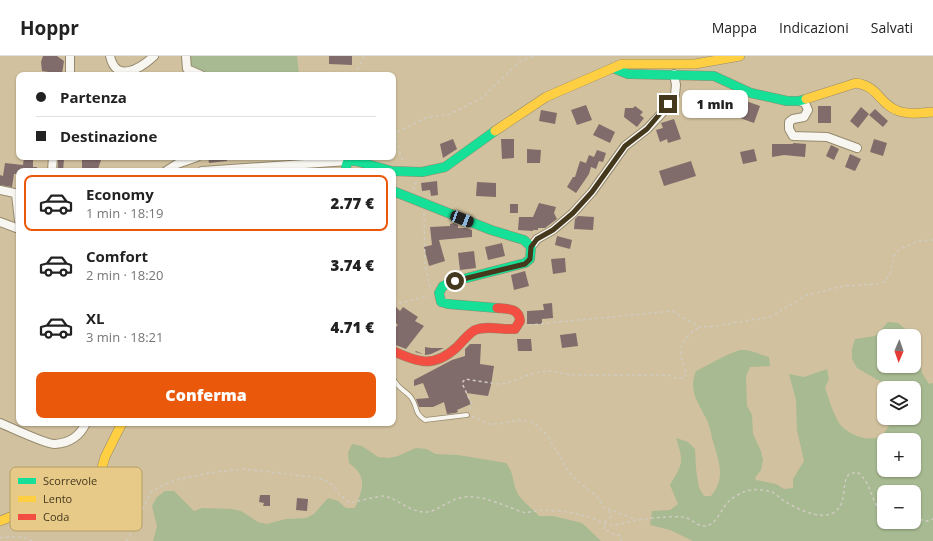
<!DOCTYPE html>
<html lang="it">
<meta charset="utf-8">
<style>
:root{--surface:#fff;--page:#f6f6f6;--text:#222;--muted:#767676;--line:#e0e0e0;--accent:#ea580c}
body{margin:0;font-family:"Open Sans",sans-serif;background:var(--page);color:var(--text);height:100vh;display:flex;flex-direction:column;font-size:15px;white-space:nowrap}
*{box-sizing:border-box;margin:0}
p{font-size:13px;color:var(--muted)}
.icon{flex:none;width:22px;height:22px;fill:none;stroke:currentColor;stroke-width:2;stroke-linecap:round;stroke-linejoin:round}
.map{position:relative;flex:1;overflow:hidden}
.drawer{position:absolute;left:16px;top:112px;width:380px;height:258px;display:flex;flex-direction:column;background:var(--surface);border-radius:8px;box-shadow:0 1px 3px #0004}
.drawer>*{flex:none}
.guide{position:absolute;left:16px;top:16px;width:380px;height:88px;border-radius:8px;box-shadow:0 1px 3px #0004;display:grid;align-content:center;height:88px;padding:0 20px;background:var(--surface)}
.needle{width:26px;rotate:182deg}
.tools{position:absolute;left:877px;top:273px;display:grid;gap:8px}
.tools a{display:grid;place-items:center;width:44px;height:44px;border-radius:8px;background:var(--surface);box-shadow:0 1px 3px #0004;font-size:20px}
.end{position:absolute;width:18px;height:18px;margin:-9px;border:5px solid #44381d;background:#fff;box-shadow:0 0 0 2px #fff}
.from{border-radius:50%}
.bubble{position:absolute;height:28px;border-radius:8px;background:var(--surface);box-shadow:0 1px 3px #0004;font-size:13px;font-weight:800;line-height:28px;text-align:center}
.car{position:absolute;width:12px;height:24px;margin:-12px -6px;border-radius:5px;box-shadow:0 0 3px 1px #0007;background:linear-gradient(#222 24%,#8ab4d8 0 40%,#222 0 76%,#8ab4d8 0 86%,#222 0)}
.guide b{display:flex;align-items:center;gap:14px;height:38px;font-size:15px}
.guide b+b{border-top:1px solid var(--line)}
.guide i{width:10px;height:10px;background:var(--text)}
ul{padding:7px 0 0;list-style:none}
li{display:flex;align-items:center;gap:12px;height:56px;margin:0 8px 6px;padding:0 12px;border:2px solid transparent;border-radius:8px}
li div{flex:1}
li b{display:block;font-size:15px}
li em{font-style:normal;font-weight:800}
li.selected{border-color:var(--accent)}
li>.icon{width:36px;height:36px;stroke-width:1.5}
.button{display:flex;gap:8px;margin-top:auto;padding:8px 20px}
.button a{flex:1;height:46px;border-radius:8px;background:var(--accent);color:#fff;font-size:16px;font-weight:800;line-height:46px;text-align:center}
header{display:flex;align-items:center;gap:24px;box-sizing:border-box;height:56px;padding:0 20px;background:var(--surface);border-bottom:1px solid var(--line)}
header strong{font-size:19px}
nav{display:flex;gap:22px;margin-inline-start:auto;font-size:14px}
.map>svg:first-child{display:block}
</style>
<header>
<strong>Hoppr</strong>
<nav><a>Mappa</a><a>Indicazioni</a><a>Salvati</a></nav>
</header>
<div class="map">
<svg width="933" height="485" viewBox="0 0 933 485">
<rect width="100%" height="100%" fill="#d1c19e"/>
<path fill="#a7ba91" fill-rule="evenodd" d="M186,0h111l2,19h-101l-11,-6z
M888,266l10,1 16,13h-30v30h30v-30l8,37 7,11 4,-1v158h-240l-23,-11 -20,-5 2,-14 18,-1 8,-6 -8,-19c13,-22 14,-22 6,-47l12,4 7,7 1,20 3,19 5,8h7c16,-19 7,-37 1,-58 -1,-7 -3,-12 -5,-18 -9,-18 -19,-29 -11,-49 11,-5 36,-20 45,-21 10,-1 19,5 28,7l1,9 -20,1 -4,9 1,30 5,9 1,19 8,17 2,9 -2,10 -6,8 1,2 20,4 8,5 9,-1v-9l11,-18 -7,-31 -1,-30 -7,-26 15,3 23,-8 2,10 -4,9c4,11 8,25 14,35 7,11 33,22 44,11 4,-4 7,-11 10,-16h21v-30h-22l-35,-20 -5,-9v-10l3,-10 20,-3zM884,384h30v30h-30zM884,436h30v30h-30z
M352,388l10,2 16,11 11,1 9,-2 18,-8 11,1 8,5 23,1 48,8c8,10 6,16 10,27 4,10 16,18 23,26h14l29,7 19,18h-448l4,-15 -5,-20 5,-9 8,-6h9l20,20 8,-3 30,1 9,2 17,11 9,2 19,-5 20,-1 8,-4 14,-16 10,3 8,7h9c8,-20 13,-31 -6,-45l-1,-10z"/>
<path fill="#806c6a" d="M43,0h14l7,5 -2,13 -20,-3 -1,-9z
M329,0h23v9l-23,-1z
M746,45l14,5 -6,17 -14,-5z
M586,49l6,15 -15,5 -6,-15z
M635,50l8,6 -3,3 4,3 -7,9 -13,-10 1,-9h8z
M818,50h13v17h-13z
M861,51l8,7 -11,14 -8,-7z
M875,53l13,12 -5,6 -14,-12z
M541,54l16,3 -2,11 -16,-3z
M674,63l7,20 -13,4 -1,-4 -7,3 -4,-12 7,-2 -2,-5z
M599,68l16,8 -5,11 -17,-8z
M453,83l4,10 -14,9 -3,-14z
M501,83h13v19l-12,1z
M874,83l13,4 -4,13 -13,-4z
M793,87l13,1 -1,13 -21,-2 -12,2v-13h21z
M831,89l8,4 -5,11 -8,-4z
M527,93l14,1 -1,13h-13z
M754,93l3,12 -14,3 -3,-12z
M597,94l9,3 -3,9 -4,-1 -3,8 -5,-2 -2,7 -13,19 -9,-6 6,-10h2l5,-16 6,2 3,-8 5,2z
M850,98l11,5 -6,12 -10,-4z
M24,101h9v10h4l-1,4h-17v3h-5l-2,13 -12,-2v-10l3,1 2,-13 18,2z
M82,101h20l-4,12 -3,-1v3h-13z
M208,101h19v4l-18,2z
M58,102l6,1 -1,12h-5z
M691,105l5,15 -32,10 -5,-15z
M437,125l1,14 -7,1 -1,-6 -8,1 -1,-8z
M477,126l19,1v14l-20,-1z
M539,147l17,4 -2,6 3,6 -12,9h-7v2h-5v1l-15,-1 1,-13h14z
M510,148h8v9h-8z
M578,160l16,1 -1,13 -19,-1 1,-10z
M454,167l4,2v3h8l6,2v7l-33,3 6,21 -16,5 -5,-19 8,-2 -2,-18 20,-1v-2z
M557,180l15,4 -2,9 -15,-4z
M502,187l3,13 -17,4 -3,-13z
M474,195l2,17 -16,2 -2,-17z
M565,202l1,14 -13,2 -2,-15z
M525,215l4,15 -15,4 -3,-15z
M552,247l1,15 -11,1v5h-15v-13l17,-1 -1,-6z
M393,248l7,7 3,-4 15,10 -3,4 9,5 -18,23 -13,-5v-14l5,-5 -5,-5z
M576,277l2,13 -16,2 -2,-13z
M517,283h14l1,12h-14z
M470,288h11l-1,20 14,2 -3,19 -3,11 -22,-3 5,11 -14,6 1,2 -3,1 -8,1 -3,-12 -11,5h-14l-3,-8 13,-1 -6,-15 -9,3v-6l38,-20 13,-4v-7z
M425,291l6,1h13l-13,6 -5,1 -11,-3 1,-1 9,4z
M260,439h10v11h-7l1,-3 -5,-1z
M297,442l11,1 -1,12 -11,-1z"/>
<g fill="none" stroke-linecap="round" stroke-linejoin="round">
<defs>
<path id="lane" d="M393,322c5,12 16,14 19,21 6,9 2,14 13,21l42,-5"/>
<path id="street" d="M70,0v19
M110,0c6,28 31,12 44,0
M186,0l1,13 14,6
M799,45l6,2 3,7 -4,7 -11,2 -4,3v7l4,7 34,1 30,11
M52,115l1,-14
M166,115l11,-7 20,-7
M202,115l146,-10
M0,134l19,4
M16,138l3,27
M0,166l19,7
M531,191l6,-8 16,-9 20,-17 19,-21 33,-46 22,-17 15,-16 13,-18 1,-10 -2,-11
M0,367c10,4 47,22 55,21 15,-1 25,-8 31,-21"/>
<path id="fast" d="M613,12l15,6 86,2 37,17 36,8h12l7,-2
M347,115l-1,-5 2,-5h8l36,10 30,1 23,-5 50,-36
M393,135l98,39 33,10 7,7 -1,12 -5,4 -70,18 -12,5 -4,7 2,9 7,2 49,4"/>
<path id="slow" d="M806,43l50,-16c22,3 23,20 40,27 11,5 25,3 37,2
M495,75l51,-34 76,-33h73l45,-8
M0,465l30,-12 56,-9 10,-11 9,-32 17,-34"/>
<path id="jam" d="M393,295c26,12 41,17 64,-4 6,-6 11,-13 18,-17 12,-5 27,0 40,-1l5,-8c-1,-13 -12,-12 -23,-13"/>
</defs>
<use href="#lane" stroke="#968a6e" stroke-width="5.5"/>
<use href="#street" stroke="#968a6e" stroke-width="10"/>
<use href="#fast" stroke="#968a6e" stroke-width="10"/>
<use href="#slow" stroke="#968a6e" stroke-width="10"/>
<use href="#jam" stroke="#968a6e" stroke-width="10"/>
<path stroke="#d0cbc0" stroke-width="1.5" stroke-dasharray="3 3" stroke-linecap="butt" d="M356,19l-1,-1 9,-18
M393,54l4,35 6,16
M397,76l28,-14 25,-4 32,-16 37,-36 15,-6
M415,133l-2,-2 4,-6
M424,157l1,52 5,23
M393,249l36,-9
M529,269l143,-14 27,16 16,-1 55,-9 37,-22 37,-9 34,-2 7,-3 5,-7 4,-18 6,-7 19,-8 14,-1
M469,353l3,-4 -10,-22 3,-4 32,5 10,-1 27,-10 16,-2 22,4h96l8,3h9l1,-7c-10,-20 -5,-32 13,-44
M472,360l18,8h7l22,-4 15,3 13,12 20,34 8,10 22,17 6,11 34,13
M609,455l2,6 -6,5 -1,7 9,5 8,2v5
M914,462l13,3 6,-2
M0,482c12,-2 21,-2 32,3
M126,485l3,-3 22,-46 12,-7 13,-5 33,-7 35,-4 69,8 12,3 9,6 6,9 10,8c4,-1 30,-7 32,-7 15,1 26,16 43,16 11,0 20,-9 31,-13 24,-8 48,8 70,14 18,-6 48,-1 66,5 5,1 9,5 13,6 11,3 22,-2 33,-4 14,-2 31,-4 45,-3 9,1 14,10 22,9 11,0 17,-19 24,-25 6,-5 14,-10 22,-11 6,-1 14,0 21,2 4,2 8,6 12,9 14,8 40,22 53,9 10,-9 4,-26 12,-36l8,-2c15,10 13,30 27,43"/>
<use href="#lane" stroke="#f8f6f0" stroke-width="4"/>
<use href="#street" stroke="#f8f6f0" stroke-width="8"/>
<use href="#fast" stroke="#16e098" stroke-width="9"/>
<use href="#slow" stroke="#ffcf43" stroke-width="9"/>
<use href="#jam" stroke="#f24e42" stroke-width="9"/>
</g>
<g fill="none" stroke-linecap="round" stroke-linejoin="round">
<path stroke="#44381d" stroke-width="5" d="M455,225l70,-17 5,-5 1,-12 6,-8 16,-9 20,-17 19,-21 33,-46 22,-17 21,-25"/>
</g>
<rect x="10" y="411" width="132" height="64" rx="6" fill="#e7c988" stroke="#b69e68" stroke-width="1"/>
<rect x="18" y="422" width="18" height="6" fill="#16e098"/>
<rect x="18" y="440" width="18" height="6" fill="#ffcf43"/>
<rect x="18" y="458" width="18" height="6" fill="#f24e42"/>
<g font-size="11" fill="#44381d">
<text x="43" y="429">Scorrevole</text>
<text x="43" y="447">Lento</text>
<text x="43" y="465">Coda</text>
</g>
</svg>
<div class="tools">
<a><svg class="needle" viewBox="-14 -14 28 28"><path d="M0-13l5 13h-10z" fill="#e53935"/><path d="M0 13l5-13h-10z" fill="#767676"/></svg></a>
<a><svg class="icon" aria-label="layers" viewBox="0 0 24 24"><path d="M12 4l9 5-9 5-9-5zM3 14l9 5 9-5"/></svg></a>
<a>+</a>
<a>−</a>
</div>
<i class="end from" style="left:455px;top:225px"></i>
<i class="end" style="left:668px;top:48px"></i>
<div class="bubble" style="left:682px;top:34px;width:66px">1 min</div>
<i class="car" style="left:462px;top:163px;rotate:111deg"></i>
<div class="guide">
<b><i class="from"></i>Partenza</b>
<b><i></i>Destinazione</b>
</div>
<section class="drawer">
<ul>
<li class="selected"><svg class="icon" aria-label="car" viewBox="0 0 24 24"><path d="M5 17H2v-5l4-1 3-4h7l3 4 3 1v5h-3M9 17h6M6 11h13"/><circle cx="7" cy="17" r="2"/><circle cx="17" cy="17" r="2"/></svg><div><b>Economy</b><p>1 min · 18:19</p></div><em>2.77 €</em></li>
<li><svg class="icon" aria-label="car" viewBox="0 0 24 24"><path d="M5 17H2v-5l4-1 3-4h7l3 4 3 1v5h-3M9 17h6M6 11h13"/><circle cx="7" cy="17" r="2"/><circle cx="17" cy="17" r="2"/></svg><div><b>Comfort</b><p>2 min · 18:20</p></div><em>3.74 €</em></li>
<li><svg class="icon" aria-label="car" viewBox="0 0 24 24"><path d="M5 17H2v-5l4-1 3-4h7l3 4 3 1v5h-3M9 17h6M6 11h13"/><circle cx="7" cy="17" r="2"/><circle cx="17" cy="17" r="2"/></svg><div><b>XL</b><p>3 min · 18:21</p></div><em>4.71 €</em></li>
</ul>
<div class="button"><a>Conferma</a></div>
</section>
</div>
